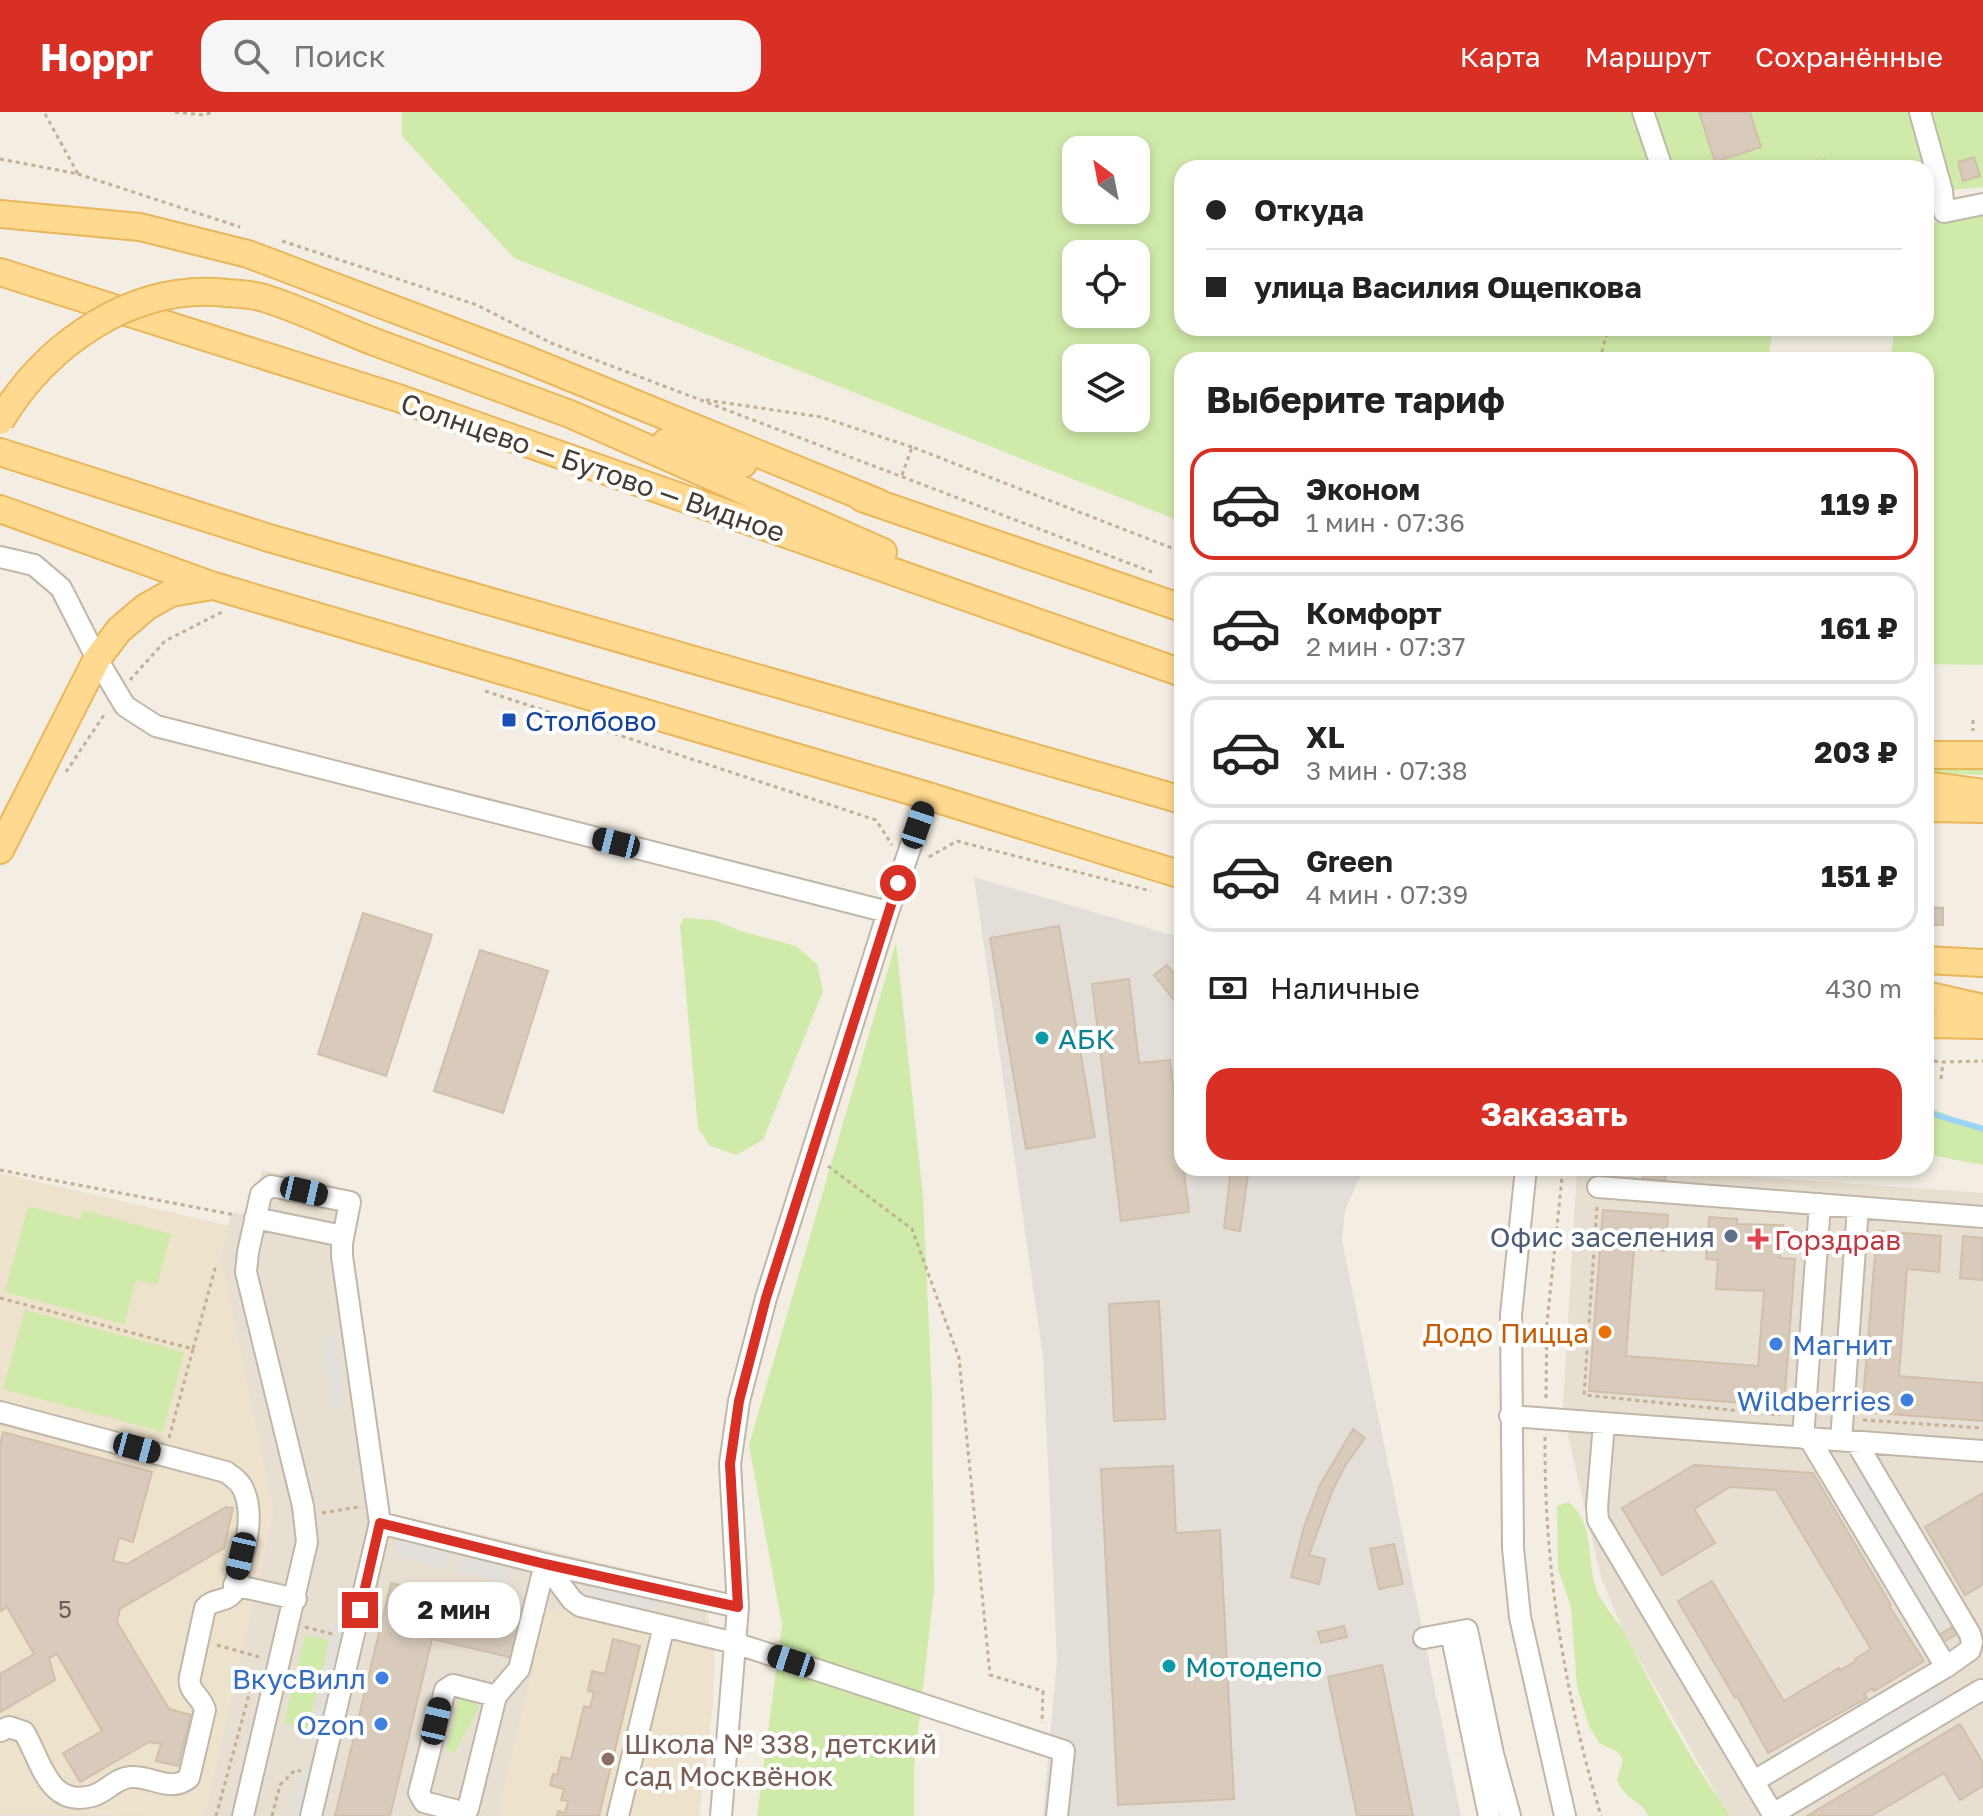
<!DOCTYPE html>
<html lang="ru">
<meta charset="utf-8">
<style>
:root{--surface:#fff;--page:#f6f6f6;--text:#222;--muted:#767676;--line:#e0e0e0;--accent:#d93025}
body{margin:0;font-family:"Golos Text",sans-serif;background:var(--page);color:var(--text);height:100vh;display:flex;flex-direction:column;font-size:30px;white-space:nowrap}
*{box-sizing:border-box;margin:0}
p{font-size:26px;color:var(--muted)}
.icon{flex:none;width:44px;height:44px;fill:none;stroke:currentColor;stroke-width:2;stroke-linecap:round;stroke-linejoin:round}
.map{position:relative;flex:1;overflow:hidden}
.panel{position:absolute;left:1174px;top:240px;width:760px;height:824px;display:flex;flex-direction:column;background:var(--surface);border-radius:24px;box-shadow:0 4px 12px #0003}
.panel>*{flex:none}
.guide{position:absolute;left:1174px;top:48px;width:760px;height:176px;border-radius:24px;box-shadow:0 4px 12px #0003;display:grid;align-content:center;height:176px;padding:0 32px;background:var(--surface)}
.needle{width:52px;rotate:328deg}
.fabs{position:absolute;left:1062px;top:24px;display:grid;gap:16px}
.fabs a{display:grid;place-items:center;width:88px;height:88px;border-radius:16px;background:var(--surface);box-shadow:0 4px 12px #0003;font-size:40px}
.end{position:absolute;width:36px;height:36px;margin:-18px;border:10px solid #d93025;background:#fff;box-shadow:0 0 0 4px #fff}
.from{border-radius:50%}
.bubble{position:absolute;height:56px;border-radius:24px;background:var(--surface);box-shadow:0 4px 12px #0003;font-size:26px;font-weight:700;line-height:56px;text-align:center}
.car{position:absolute;width:24px;height:48px;margin:-24px -12px;border-radius:10px;box-shadow:0 0 6px 2px #0007;background:linear-gradient(#222 24%,#8ab4d8 0 40%,#222 0 76%,#8ab4d8 0 86%,#222 0)}
.guide b{display:flex;align-items:center;gap:28px;height:76px;font-size:30px}
.guide b+b{border-top:2px solid var(--line)}
.guide i{width:20px;height:20px;background:var(--text)}
ul{padding:0;list-style:none}
li{display:flex;align-items:center;gap:24px;height:112px;margin:0 16px 12px;padding:0 16px;border:4px solid var(--line);border-radius:24px}
li div{flex:1}
li b{display:block;font-size:30px}
li em{font-style:normal;font-weight:700}
li.active{border-color:var(--accent)}
li>.icon{width:72px;height:72px;stroke-width:1.5}
h2{padding:0 32px;font-size:36px;line-height:96px}
.pay{display:flex;align-items:center;gap:20px;height:88px;padding:0 32px;font-size:30px}
.pay p{margin-inline-start:auto}
.cta{display:flex;gap:16px;margin-top:auto;padding:16px 32px}
.cta a{flex:1;height:92px;border-radius:24px;background:var(--accent);color:#fff;font-size:32px;font-weight:700;line-height:92px;text-align:center}
header{display:flex;align-items:center;gap:48px;box-sizing:border-box;height:112px;padding:0 40px;background:var(--accent);color:#fff}
header strong{font-size:38px}
nav{display:flex;gap:44px;margin-inline-start:auto;font-size:28px}
.search{width:560px;height:72px;background:var(--page);display:flex;align-items:center;gap:20px;box-sizing:border-box;padding:0 28px;border-radius:24px;color:var(--muted);font-size:30px}
.map>svg:first-child{display:block}
</style>
<header>
<strong>Hoppr</strong>
<div class="search"><svg class="icon" aria-label="search" viewBox="0 0 24 24"><circle cx="10" cy="10" r="6"/><path d="M15 15l6 6"/></svg>Поиск</div>
<nav><a>Карта</a><a>Маршрут</a><a>Сохранённые</a></nav>
</header>
<div class="map">
<svg width="1983" height="1704" viewBox="0 0 1983 1704">
<rect width="100%" height="100%" fill="#f3ede3"/>
<path fill="#e7dfd1" d="M1577,1056h50l356,25v623h-254l-106,-185 -22,-54 -33,-141 -5,-29z
M262,1058l100,23 -14,61 37,258 317,75 12,61 -1,55 -14,113h-699v-643l228,53 4,-14 19,4z"/>
<path fill="#e4ded9" d="M974,765l208,61v230h182l-19,42 -3,31 119,575h-418l14,-157 -14,-303z"/>
<path fill="#ede2cc" d="M0,1061l229,53 -8,31 53,255 -69,304 -205,-2z
M547,1496l167,40 -1,55 -14,113h-202z"/>
<path fill="#d0eaa9" fill-rule="evenodd" d="M402,0h1581v75l-41,4 -12,4 -1,6h-3v-33h-744v160h591l-5,32h-586v162l-668,-264 -112,-122zM1076,38h60v60h-60zM1076,142h60v60h-60zM1076,246h60v60h-60z
M1983,100v453l-57,-1v-304h-35l3,-32h32v-104z
M1926,654l57,2v7l-57,-2z
M684,806l29,2 28,11 55,15 21,18 6,27 -60,149 -27,15 -27,-10 -11,-17 -18,-203z
M896,830l27,255 9,198 2,194 -20,178v49h-157l25,-191 -33,-180z
M1926,994l57,24v35l-57,-11z
M28,1094l53,14 2,-10 88,24 -14,51 -21,-5 -12,44 -119,-32z
M25,1198l159,42 -21,80 -160,-43z
M1568,1390c29,22 17,61 30,91 7,15 19,27 27,41 26,49 51,100 81,146 8,12 17,24 24,36h-81c-10,-18 -22,-13 -32,-36l6,-20 -5,-8 -19,-9 -10,-17 -12,-40 -6,-79 -13,-38 -1,-63z
M305,1523l24,5 -21,89 -24,-6z
M461,1580l12,6 6,10 -25,45 -8,-2z"/>
<path fill="#e3e0dc" d="M335,1223l10,72 -13,1 -10,-71z
M1866,1357l89,152 -22,13 -90,-151z
M399,1422l52,13 -5,21 -52,-13z
M460,1436l52,13 -5,21 -52,-12z
M587,1469l73,18 -3,12 -73,-17z
M340,1492l13,3 -27,116 -14,-3z
M1936,1568l14,23 -113,66 -14,-22z
M302,1652l13,3 -12,49h-13z"/>
<g fill="none" stroke-linecap="round" stroke-linejoin="round">
<path stroke="#9bd4f4" stroke-width="6" d="M1926,1000l57,17"/>
</g>
<path fill="#d8cbbb" stroke="#d0c0ab" stroke-width="2" d="M1699,0h51l11,35 -46,15z
M1974,45l6,19 -17,5 -5,-19z
M1824,48l2,8h-16l-1,-3z
M1926,795l17,1v17h-17z
M363,801l69,22 -46,141 -68,-22z
M1059,814l36,211 -69,12 -36,-211z
M480,838l68,21 -45,142 -69,-22z
M1167,853l15,18v27l-28,-35z
M1129,867l10,84 31,-3 19,152 -68,9 -29,-237z
M1231,1056h18l-9,63 -16,-3z
M1644,1056h22l-1,13 -22,-2z
M1603,1098l65,5 -3,36 -31,-3 -8,108 132,10 6,-75 -48,-2 2,-29 -12,-1 3,-42 28,2v5l46,1 -3,33 15,1 -11,147 -195,-15z
M1877,1119l64,5 -2,36 -32,-3 -8,107 84,7v38l-121,-9z
M1963,1124l20,2v42l-23,-2z
M1159,1189l6,118 -51,2 -5,-117z
M1353,1317l12,9 -20,28 -12,23 -24,66 16,4 -6,25 -28,-7 13,-50 16,-42z
M3,1320l149,40 -19,70 -14,-4 -6,23 14,3 99,-57 7,1 -9,40 -104,61 -3,13 52,87 22,6 -13,51 -22,-5 5,-17 -12,-2 -69,40 -17,-29 39,-22 -45,-77 -8,4 6,22 -55,32v-38l34,-20 -27,-47 -7,4v-166z
M1694,1353l119,8 78,132 -2,1 35,55 -50,30 -1,-3 -9,6 3,4 -99,55 -31,-57 -2,2 -57,-97 34,-20 72,120 55,-33 1,2 16,-9 -1,-2 16,-10 -95,-159 -46,-3 -36,22 21,34 -53,32 -40,-67z
M1173,1354l3,67 44,-3 14,269 -116,6 -17,-336z
M1983,1381v91l-18,11 -40,-68z
M1394,1432l9,40 -24,5 -9,-40z
M391,1471l133,32 -11,43 -81,-19 -42,177h-55z
M1344,1514l3,11 -26,6 -3,-11z
M1952,1515l5,7 -13,8 -5,-7z
M613,1527l27,7 -41,170h-42l1,-5 7,2 3,-12 -7,-1 3,-11 -14,-4 3,-11 4,1 4,-18 10,2 13,-53 6,2 4,-16 -6,-1 4,-20 13,3z
M1382,1553l31,151h-56l-29,-139z
M1960,1612l23,39v23l-23,14 -16,-27 -73,43h-64z"/>
<g fill="none" stroke-linecap="round" stroke-linejoin="round">
<defs>
<path id="minor" d="M1643,0l19,56
M1920,0l22,79 2,21 39,-8
M0,445l34,8 27,23 36,71 28,47 31,20 732,186
M1526,1056l-15,147 2,233 7,69 45,199
M1598,1075l385,30
M255,1106l88,18
M0,1300l226,60c7,5 15,10 18,19 13,30 -4,72 -11,102 -8,10 -20,5 -28,15l-15,69c-3,15 12,19 15,33l-16,68c-19,15 -36,-2 -58,-1 -16,1 -24,15 -39,19 -44,12 -51,-36 -68,-64l-15,-5 -9,4
M1510,1304l473,35
M1604,1311l-7,84 1,13 176,296
M1803,1326l17,-234
M1841,1328l17,-233
M1856,1330l114,192 2,8 -2,8 -24,17
M380,1411l165,41 193,43
M545,1452l27,36 8,6 155,37 329,108 -7,65
M234,1473l62,14
M1451,1521l38,183
M1424,1526l43,-8 26,124 17,62
M496,1584l-43,-11 -8,5 -26,103 5,9 38,10 6,-3 28,-113 23,-27 26,-105
M1754,1669l192,-114 -137,-229
M1773,1702l208,-124
M243,1704l64,-274 -4,-36 -57,-234 2,-20 13,-58 10,-8 79,16 -8,41v13l38,267 -69,293
M618,1704l46,-190
M721,1704l17,-209 -8,-143 9,-63 27,-103 122,-386 40,-116"/>
<path id="major" d="M0,102l140,13 108,27 275,104 356,145
M0,160l398,126 784,275
M372,229l198,73 313,138
M666,330l77,22
M0,340l269,86 913,262
M862,386l320,110
M0,397l214,77 714,210 254,79
M1926,643h57
M1926,673l57,8
M1926,696l57,1
M0,738l97,-191 22,-29 27,-23 25,-14 41,-7
M1926,848l57,3
M1926,883l57,13
M1926,912l57,1"/>
</defs>
<use href="#minor" stroke="#c1b7a9" stroke-width="24"/>
<use href="#major" stroke="#e9b75b" stroke-width="30"/>
<path stroke="#c1af96" stroke-width="3" stroke-dasharray="4 4" stroke-linecap="butt" d="M175,0l29,3 9,-3
M0,47l78,15 -34,-62
M78,62l162,53
M282,129l195,64 74,38 601,229
M1600,248l8,-32
M706,288l115,17 91,30
M902,363l10,-28 270,105
M130,568l35,-39 57,-29
M485,579l391,129 16,25
M1973,608v11
M66,660l40,-60
M929,745l28,-16 194,50
M1926,948l17,2 40,-1
M1941,967l2,-17
M828,1054l84,63 47,129 31,317 53,16 -1,32
M0,1058l236,45
M1597,1095l-13,188 196,20
M0,1186l193,51 23,-84
M1546,1286l1,-75 16,-155
M1863,1308l120,8
M1545,1325c-1,130 19,255 56,379
M169,1326l24,-89
M322,1401l36,-6
M305,1515l27,7
M217,1533l42,12
M216,1704l38,-140
M272,1704l8,-31 15,-15 6,1"/>
<use href="#minor" stroke="#fff" stroke-width="20"/>
<use href="#major" stroke="#ffd990" stroke-width="26"/>
<defs>
<path id="major-bridge" d="M0,309c47,-78 133,-138 227,-128 12,1 25,1 37,5 36,11 72,29 108,43"/>
</defs>
<use href="#major-bridge" stroke="#e9b75b" stroke-width="30" stroke-linecap="butt"/>
<use href="#major-bridge" stroke="#ffd990" stroke-width="26"/>
</g>
<g fill="none" stroke-linecap="round" stroke-linejoin="round">
<path stroke="#d93025" stroke-width="10" d="M360,1498l20,-87 165,41 193,43 -8,-143 9,-63 27,-103 132,-415"/>
</g>
<rect fill="#1a4fb4" stroke="#fff" stroke-width="3" x="501" y="600" width="16" height="16" rx="4"/>
<g fill="#0f9aa8" stroke="#fff" stroke-width="3">
<circle cx="1042" cy="926" r="8"/>
<circle cx="1169" cy="1554" r="8"/>
</g>
<circle fill="#5c6f8a" stroke="#fff" stroke-width="3" cx="1731" cy="1124" r="8"/>
<path fill="#e0444e" stroke="#fff" stroke-width="3" d="M1754 1115h8v8h8v8h-8v8h-8v-8h-8v-8h8z"/>
<circle fill="#e8710a" stroke="#fff" stroke-width="3" cx="1605" cy="1220" r="8"/>
<g fill="#3f7fe0" stroke="#fff" stroke-width="3">
<circle cx="1776" cy="1232" r="8"/>
<circle cx="1907" cy="1288" r="8"/>
<circle cx="382" cy="1566" r="8"/>
<circle cx="381" cy="1612" r="8"/>
</g>
<circle fill="#8d6e63" stroke="#fff" stroke-width="3" cx="608" cy="1647" r="8"/>
<g text-anchor="middle" dominant-baseline="central" stroke-width="8" stroke-linejoin="round" paint-order="stroke">
<g font-size="24" fill="#6a6055">
<text x="65" y="1496">5</text>
</g>
<g font-size="28" fill="#453d33" stroke="#fff">
<text transform="translate(593 355) rotate(19)">Солнцево — Бутово — Видное</text>
</g>
<g font-size="28" fill="#164399" stroke="#fff" text-anchor="start">
<text x="525" y="608">Столбово</text>
</g>
<g font-size="28" fill="#0d838f" stroke="#fff" text-anchor="start">
<text x="1058" y="926">АБК</text>
<text x="1185" y="1554">Мотодепо</text>
</g>
<g font-size="28" fill="#4e5e75" stroke="#fff" text-anchor="end">
<text x="1715" y="1124">Офис заселения</text>
</g>
<g font-size="28" fill="#be3a42" stroke="#fff" text-anchor="start">
<text x="1774" y="1127">Горздрав</text>
</g>
<g font-size="28" fill="#c56008" stroke="#fff" text-anchor="end">
<text x="1589" y="1220">Додо Пицца</text>
</g>
<g font-size="28" fill="#366cbe" stroke="#fff" text-anchor="end">
<text x="1792" y="1232" text-anchor="start">Магнит</text>
<text x="1891" y="1288">Wildberries</text>
<text x="366" y="1566">ВкусВилл</text>
<text x="365" y="1612">Ozon</text>
</g>
<g font-size="28" fill="#785e54" stroke="#fff" text-anchor="start">
<text x="624" y="1631">Школа № 338, детский<tspan x="624" dy="32">сад Москвёнок</tspan></text>
</g>
</g>
</svg>
<div class="fabs">
<a><svg class="needle" viewBox="-14 -14 28 28"><path d="M0-13l5 13h-10z" fill="#e53935"/><path d="M0 13l5-13h-10z" fill="#767676"/></svg></a>
<a><svg class="icon" aria-label="locate" viewBox="0 0 24 24"><circle cx="12" cy="12" r="6"/><path d="M12 2v4M12 18v4M2 12h4M18 12h4"/></svg></a>
<a><svg class="icon" aria-label="layers" viewBox="0 0 24 24"><path d="M12 4l9 5-9 5-9-5zM3 14l9 5 9-5"/></svg></a>
</div>
<i class="end from" style="left:898px;top:771px"></i>
<i class="end" style="left:360px;top:1498px"></i>
<div class="bubble" style="left:388px;top:1470px;width:132px">2 мин</div>
<i class="car" style="left:918px;top:713px;rotate:19deg"></i>
<i class="car" style="left:616px;top:731px;rotate:284deg"></i>
<i class="car" style="left:304px;top:1079px;rotate:103deg"></i>
<i class="car" style="left:137px;top:1336px;rotate:105deg"></i>
<i class="car" style="left:241px;top:1444px;rotate:193deg"></i>
<i class="car" style="left:791px;top:1549px;rotate:288deg"></i>
<i class="car" style="left:436px;top:1609px;rotate:13deg"></i>
<div class="guide">
<b><i class="from"></i>Откуда</b>
<b><i></i>улица Василия Ощепкова</b>
</div>
<section class="panel">
<h2>Выберите тариф</h2>
<ul>
<li class="active"><svg class="icon" aria-label="car" viewBox="0 0 24 24"><path d="M5 17H2v-5l4-1 3-4h7l3 4 3 1v5h-3M9 17h6M6 11h13"/><circle cx="7" cy="17" r="2"/><circle cx="17" cy="17" r="2"/></svg><div><b>Эконом</b><p>1 мин · 07:36</p></div><em>119 ₽</em></li>
<li><svg class="icon" aria-label="car" viewBox="0 0 24 24"><path d="M5 17H2v-5l4-1 3-4h7l3 4 3 1v5h-3M9 17h6M6 11h13"/><circle cx="7" cy="17" r="2"/><circle cx="17" cy="17" r="2"/></svg><div><b>Комфорт</b><p>2 мин · 07:37</p></div><em>161 ₽</em></li>
<li><svg class="icon" aria-label="car" viewBox="0 0 24 24"><path d="M5 17H2v-5l4-1 3-4h7l3 4 3 1v5h-3M9 17h6M6 11h13"/><circle cx="7" cy="17" r="2"/><circle cx="17" cy="17" r="2"/></svg><div><b>XL</b><p>3 мин · 07:38</p></div><em>203 ₽</em></li>
<li><svg class="icon" aria-label="car" viewBox="0 0 24 24"><path d="M5 17H2v-5l4-1 3-4h7l3 4 3 1v5h-3M9 17h6M6 11h13"/><circle cx="7" cy="17" r="2"/><circle cx="17" cy="17" r="2"/></svg><div><b>Green</b><p>4 мин · 07:39</p></div><em>151 ₽</em></li>
</ul>
<div class="pay"><svg class="icon" aria-label="cash" viewBox="0 0 24 24"><path d="M3 7h18v10H3z"/><circle cx="12" cy="12" r="2"/></svg>Наличные<p>430 m</p></div>
<div class="cta"><a>Заказать</a></div>
</section>
</div>
